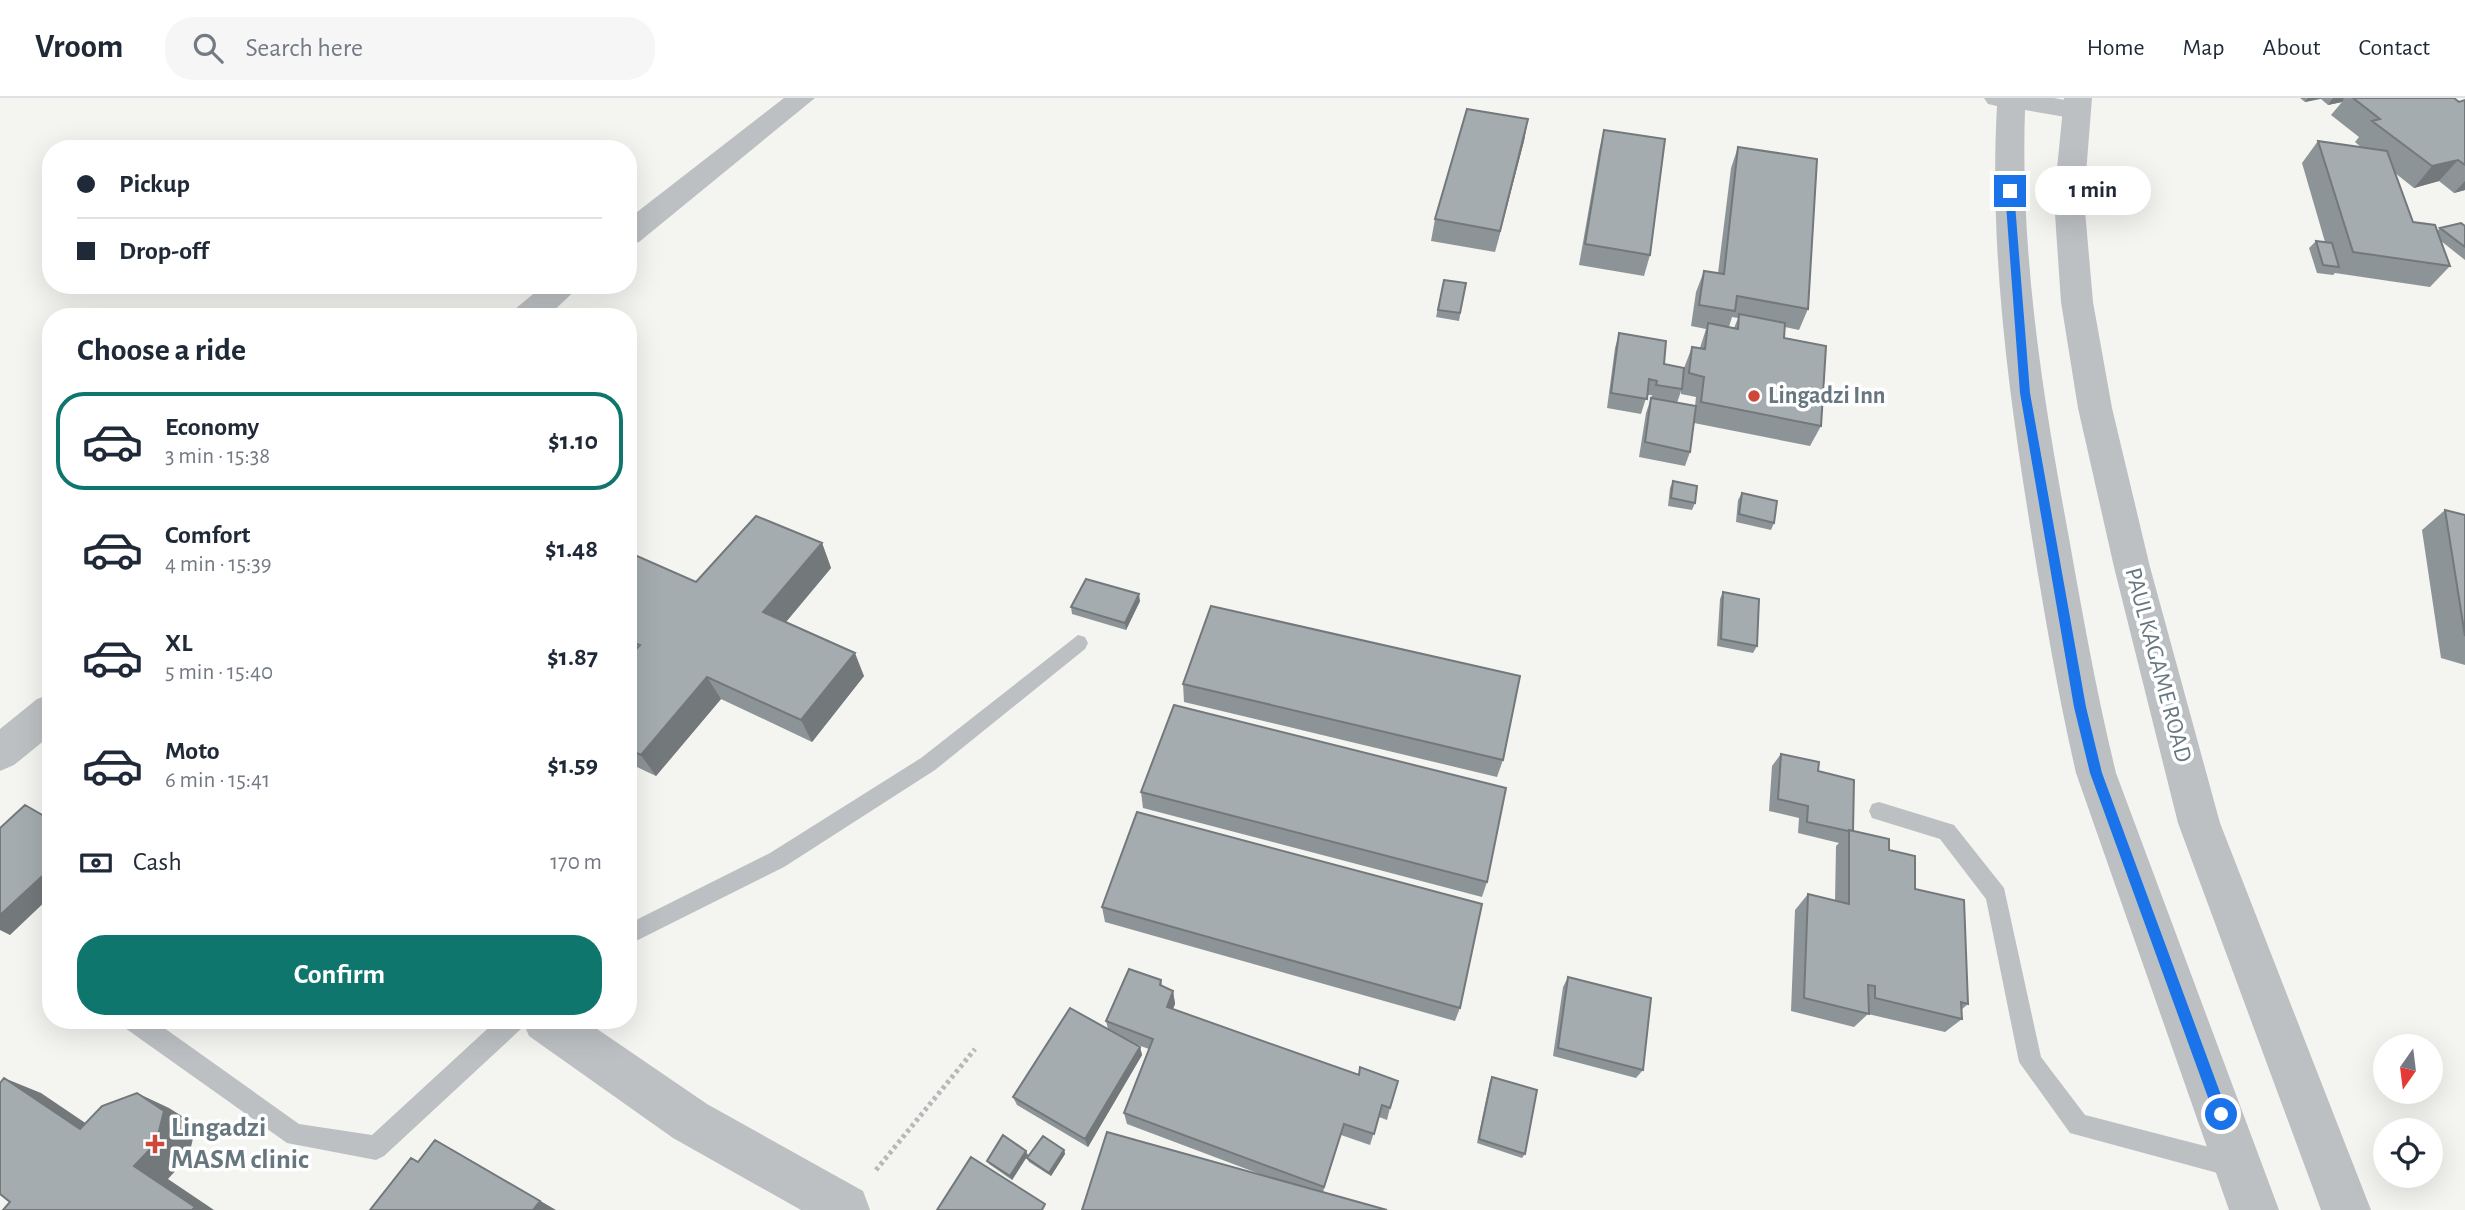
<!DOCTYPE html>
<meta charset="utf-8">
<style>
:root{--surface:#fff;--page:#f6f6f7;--text:#1f2937;--muted:#747a83;--line:#e0e1e3;--accent:#0f766e}
body{margin:0;font-family:"Alegreya Sans",sans-serif;background:var(--page);color:var(--text);height:100vh;display:flex;flex-direction:column;font-size:26px;white-space:nowrap}
*{box-sizing:border-box;margin:0}
p{font-size:23px;color:var(--muted)}
.icon{flex:none;width:38px;height:38px;fill:none;stroke:currentColor;stroke-width:2;stroke-linecap:round;stroke-linejoin:round}
.map{position:relative;flex:1;overflow:hidden}
.side{position:absolute;left:42px;top:210px;width:595px;height:721px;display:flex;flex-direction:column;background:var(--surface);border-radius:28px;box-shadow:0 7px 28px #0002}
.side>*{flex:none}
.banner{position:absolute;left:42px;top:42px;width:595px;height:154px;border-radius:28px;box-shadow:0 7px 28px #0002;display:grid;align-content:center;height:154px;padding:0 35px;background:var(--surface)}
.needle{width:46px;rotate:194deg}
.fabs{position:absolute;left:2373px;top:936px;display:grid;gap:14px}
.fabs a{display:grid;place-items:center;width:70px;height:70px;border-radius:50%;background:var(--surface);box-shadow:0 7px 28px #0002;font-size:35px}
.end{position:absolute;width:32px;height:32px;margin:-16px;border:9px solid #1a73e8;background:#fff;box-shadow:0 0 0 4px #fff}
.from{border-radius:50%}
.bubble{position:absolute;height:49px;border-radius:24px;background:var(--surface);box-shadow:0 7px 28px #0002;font-size:23px;font-weight:700;line-height:49px;text-align:center}
.banner b{display:flex;align-items:center;gap:24px;height:66px;font-size:26px}
.banner b+b{border-top:2px solid var(--line)}
.banner i{width:18px;height:18px;background:var(--text)}
ul{padding:0;list-style:none}
li{display:flex;align-items:center;gap:21px;height:98px;margin:0 14px 10px;padding:0 21px;border:4px solid transparent;border-radius:28px}
li div{flex:1}
li b{display:block;font-size:26px}
li em{font-style:normal;font-weight:700}
li.selected{border-color:var(--accent)}
li>.icon{width:63px;height:63px;stroke-width:1.5}
h2{padding:0 35px;font-size:32px;line-height:84px}
.pay{display:flex;align-items:center;gap:18px;height:77px;padding:0 35px;font-size:26px}
.pay p{margin-inline-start:auto}
.action{display:flex;gap:14px;margin-top:auto;padding:14px 35px}
.action a{flex:1;height:80px;border-radius:28px;background:var(--accent);color:#fff;font-size:28px;font-weight:700;line-height:80px;text-align:center}
header{display:flex;align-items:center;gap:42px;box-sizing:border-box;height:98px;padding:0 35px;background:var(--surface);border-bottom:2px solid var(--line)}
header strong{font-size:33px}
nav{display:flex;gap:38px;margin-inline-start:auto;font-size:24px}
.search{width:490px;height:63px;background:var(--page);display:flex;align-items:center;gap:18px;box-sizing:border-box;padding:0 24px;border-radius:28px;color:var(--muted);font-size:26px}
.map>svg:first-child{display:block}
</style>
<header>
<strong>Vroom</strong>
<div class="search"><svg class="icon" aria-label="search" viewBox="0 0 24 24"><circle cx="10" cy="10" r="6"/><path d="M15 15l6 6"/></svg>Search here</div>
<nav><a>Home</a><a>Map</a><a>About</a><a>Contact</a></nav>
</header>
<div class="map">
<svg width="2465" height="1112" viewBox="0 0 2465 1112">
<rect width="100%" height="100%" fill="#f4f4f1"/>
<g fill="none" stroke-linecap="round" stroke-linejoin="round">
<path stroke="#b6b9bb" stroke-width="5" stroke-dasharray="3.5 3.5" stroke-linecap="butt" d="M876,1072l99,-121"/>
<path fill="#bcc0c3" fill-rule="evenodd" d="M1078,537l7,2 3,6 -3,6 -150,121 -151,97 -156,78v-21l142,-71 151,-95z
M1879,704l75,23 50,63 37,169 44,58 151,39 9,3 3,9 -3,9 -9,3 -166,-45 -51,-71 -33,-163 -46,-60 -68,-21 -3,-7 3,-7z
M122,922h31l146,104 73,11 125,-115h28l-3,8 -138,128 -8,4 -89,-17 -162,-115z"/>
<path fill="#bcc0c3" fill-rule="evenodd" d="M784,0h31l-176,144 -11,3v-26z
M1984,0h70l33,6 4,6 -4,6 -10,3 -52,-9c-5,144 18,288 44,428 14,79 28,157 47,235l163,437h-50l-153,-437c-18,-78 -31,-156 -44,-235 -23,-142 -43,-287 -35,-432l-9,-2z
M544,187h37l-34,32h-37l5,-8z
M51,596v41l-37,30 -14,6v-42l37,-30z
M522,922h62l123,84 156,87 7,19h-69l-128,-72 -144,-102z"/>
<path fill="#bcc0c3" fill-rule="evenodd" d="M2064,0h28l-8,101 9,103 19,106 38,159 70,256 151,387h-50l-143,-387 -64,-256 -36,-159 -17,-106 -7,-103z"/>
</g>
<path fill="#8d9497" fill-rule="evenodd" d="M2300,0h154l5,4 6,-2v90l-11,3 -15,-12 -25,7 -19,-15 18,49 24,9 3,-3 25,-2v34l-24,-19 9,25 -20,21 -95,-14 -2,2 -16,-2 -8,-25 7,-7 9,1 -23,-79 16,-22 44,7 -7,-6 4,-5 -28,-22 11,-13 -14,3 -7,-6 -16,3z
M1528,21l-4,22 -29,111 -64,-11 4,-22z
M1604,32l46,125 -6,21 -65,-11 20,-114z
M1738,49l70,162 -9,21 -14,-3 -1,11 37,88 -11,20 -116,-23 -4,29 -5,14 -46,-9 7,-44 6,-18h-5l-6,19 -34,-6 8,-60 4,-15 64,45 1,-10 8,-21 8,1 6,-19 -15,-3 5,-34 8,-21 14,2 13,-105zM1732,219l6,1 -4,10 -5,-1zM1681,293v3l15,3 -1,9 -18,-3z
M1444,182l22,3 -7,38 -23,-4z
M1673,383l22,22 -3,7 -24,-4 2,-18z
M1742,395l32,30 -3,7 -35,-8 2,-22z
M2445,412l20,5v150l-24,-7 -19,-128z
M822,445l9,25 -45,54 78,54 -52,66 -91,-43 -65,77 -19,-9 -9,10v-119l1,-1 -1,-1v-104l68,30z
M1723,494l34,54 -4,7 -36,-7 3,-47z
M1140,503l-14,29 -54,-16 -1,-7z
M1183,586l320,76 -6,17 -313,-75z
M1781,656l37,17 35,60 36,19 26,39 53,115 -7,6 1,9 -17,13 -77,-18 -14,13 -63,-16 4,-101 13,-16 27,7 1,-55 3,-3 -41,-10 1,-15 -30,-7 3,-45z
M1141,694l346,90 -5,15 -339,-89z
M1102,809l358,101 -5,13 -350,-99z
M1568,879l75,93 -7,8 -83,-22 10,-69z
M1161,882l1,6 11,5 2,13 -2,5 217,99 -3,12 -8,-3 -9,28 -29,-10 -18,57 -58,-16 -138,-52 -3,-11 25,-64 -14,-5 5,3 2,8 -54,92 -71,-42 -4,-8 95,-68 -2,-8z
M1492,979l33,77 -3,4 -45,-15 13,-62z
M1064,1052l1,4 -14,22 -22,-14 -2,-4z
M1028,1057l-16,25 -23,-16 -2,-3z"/>
<path fill="#73787b" d="M2308,0h14l-17,4z
M2333,0h11l-2,4 -14,3z
M1528,21l-4,22 -29,111 5,-21z
M2458,62l-19,21 -25,7 18,-22z
M2465,83v9l-11,3z
M822,445l9,25 -56,67 -12,-23z
M1139,496l1,7 -14,29 -1,-7z
M855,555l9,23 -52,66 -11,-22z
M707,579l14,22 -65,77 -15,-21z
M628,657l9,12 -9,10z
M51,770v28l-41,39 -10,-5v-15z
M1173,893l2,13 -7,16 -1,-13z
M1140,949l2,8 -54,92 -3,-8z
M4,980l37,15 74,50 -35,-14z
M137,995l32,15 27,17 -7,31 -21,23 46,31h-22l-58,-44z
M435,1042l20,11 101,59h-23z
M1064,1052l1,4 -14,22 -2,-3z
M1026,1053l2,4 -16,25 -2,-4z"/>
<path fill="#a4acb0" stroke="#73787b" stroke-width="2" d="M2353,0h101l5,4 6,-2v65l-7,-5 -26,6 -60,-45 8,-2z
M1467,11l61,10 -28,112 -65,-12z
M1604,32l61,9 -15,116 -65,-11z
M2318,43l69,10 26,71 22,3 15,41 -97,-14z
M1738,49l79,12 -9,150 -71,-13 -2,15 -36,-6 5,-34 20,3z
M2461,125l4,3v21l-25,-19z
M2316,143l16,2 7,24 -16,-2z
M1444,182l22,3 -6,30 -22,-3z
M1739,216l46,9 -1,15 42,8 -5,80 -120,-24 3,-25 -15,-4 3,-26 13,2 3,-26 30,6z
M1619,235l47,8 -2,23 20,4 -2,21 -26,-4 1,-4 -8,-2 -2,20 -36,-6z
M1651,300l45,8 -6,46 -45,-10z
M1673,383l24,5 -2,17 -24,-5z
M1742,395l35,8 -3,22 -35,-9z
M2445,412l20,5v121z
M756,418l66,27 -59,69 92,41 -54,67 -94,-43 -66,78 -13,-6v-91l12,-13 -12,-5v-88l68,30z
M1086,481l53,15 -14,29 -54,-16z
M1723,494l36,7 -2,47 -36,-7z
M1211,508l309,70 -17,84 -320,-76z
M1174,607l332,83 -19,94 -346,-90z
M1781,656l38,8 -1,9 36,9 -1,51 -4,-1 -1,1 -41,-9 1,-16 -30,-7z
M25,707l26,15v48l-51,47v-87z
M1137,714l345,92 -22,104 -358,-101z
M1849,732l40,9v11l26,6v33l49,11 4,104 -7,-2 1,17 -87,-21v-12l-7,-1 1,29 -65,-16 4,-104 41,10z
M1129,871l32,11 -1,5 13,6 -6,16 192,68 1,-8 38,14 -8,27 -8,-3 -8,29 -30,-10 -20,63 -200,-74 29,-74 -47,-18z
M1568,879l83,21 -8,72 -85,-22z
M1070,910l70,39 -55,92 -72,-42z
M1492,979l45,13 -12,64 -46,-15z
M4,980l76,51 22,-23 35,-13 27,18 -8,32 -22,23 61,41 -3,3h-189l7,-8 -10,-8v-111z
M1107,1034l280,78h-305z
M1003,1037l23,16 -16,25 -23,-15z
M1043,1038l21,14 -15,23 -22,-15z
M435,1042l105,61 -7,9h-163l41,-52 7,4z
M971,1059l74,47 -3,6h-105z"/>
<path fill="#1a73e8" d="M2010,90l4,3 16,202 56,314 16,66 126,341 -7,7 -7,-7 -124,-341 -16,-66 -54,-314 -15,-202z"/>
<g fill="#cd4839" stroke="#fff" stroke-width="2.5">
<circle cx="1754" cy="298" r="7"/>
<path d="M151.5 1035.5h7v7h7v7h-7v7h-7v-7h-7v-7h7z"/>
</g>
<g text-anchor="middle" dominant-baseline="central" stroke-width="7" stroke-linejoin="round" paint-order="stroke">
<g font-size="24" font-weight="bold" fill="#67777f" stroke="#fff" text-anchor="start">
<text x="1768" y="298">Lingadzi Inn</text>
</g>
<g font-size="24" fill="#67777f" stroke="#fff">
<text transform="translate(2158 567) rotate(75)">PAUL KAGAME ROAD</text>
</g>
<g font-size="28" font-weight="bold" fill="#67777f" stroke="#fff" text-anchor="start">
<text x="171" y="1030">Lingadzi<tspan x="171" dy="32">MASM clinic</tspan></text>
</g>
</g>
</svg>
<div class="fabs">
<a><svg class="needle" viewBox="-14 -14 28 28"><path d="M0-13l5 13h-10z" fill="#e53935"/><path d="M0 13l5-13h-10z" fill="#747a83"/></svg></a>
<a><svg class="icon" aria-label="locate" viewBox="0 0 24 24"><circle cx="12" cy="12" r="6"/><path d="M12 2v4M12 18v4M2 12h4M18 12h4"/></svg></a>
</div>
<i class="end from" style="left:2221px;top:1016px"></i>
<i class="end" style="left:2010px;top:93px"></i>
<div class="bubble" style="left:2035px;top:68px;width:116px">1 min</div>
<div class="banner">
<b><i class="from"></i>Pickup</b>
<b><i></i>Drop-off</b>
</div>
<section class="side">
<h2>Choose a ride</h2>
<ul>
<li class="selected"><svg class="icon" aria-label="car" viewBox="0 0 24 24"><path d="M5 17H2v-5l4-1 3-4h7l3 4 3 1v5h-3M9 17h6M6 11h13"/><circle cx="7" cy="17" r="2"/><circle cx="17" cy="17" r="2"/></svg><div><b>Economy</b><p>3 min · 15:38</p></div><em>$1.10</em></li>
<li><svg class="icon" aria-label="car" viewBox="0 0 24 24"><path d="M5 17H2v-5l4-1 3-4h7l3 4 3 1v5h-3M9 17h6M6 11h13"/><circle cx="7" cy="17" r="2"/><circle cx="17" cy="17" r="2"/></svg><div><b>Comfort</b><p>4 min · 15:39</p></div><em>$1.48</em></li>
<li><svg class="icon" aria-label="car" viewBox="0 0 24 24"><path d="M5 17H2v-5l4-1 3-4h7l3 4 3 1v5h-3M9 17h6M6 11h13"/><circle cx="7" cy="17" r="2"/><circle cx="17" cy="17" r="2"/></svg><div><b>XL</b><p>5 min · 15:40</p></div><em>$1.87</em></li>
<li><svg class="icon" aria-label="car" viewBox="0 0 24 24"><path d="M5 17H2v-5l4-1 3-4h7l3 4 3 1v5h-3M9 17h6M6 11h13"/><circle cx="7" cy="17" r="2"/><circle cx="17" cy="17" r="2"/></svg><div><b>Moto</b><p>6 min · 15:41</p></div><em>$1.59</em></li>
</ul>
<div class="pay"><svg class="icon" aria-label="cash" viewBox="0 0 24 24"><path d="M3 7h18v10H3z"/><circle cx="12" cy="12" r="2"/></svg>Cash<p>170 m</p></div>
<div class="action"><a>Confirm</a></div>
</section>
</div>
